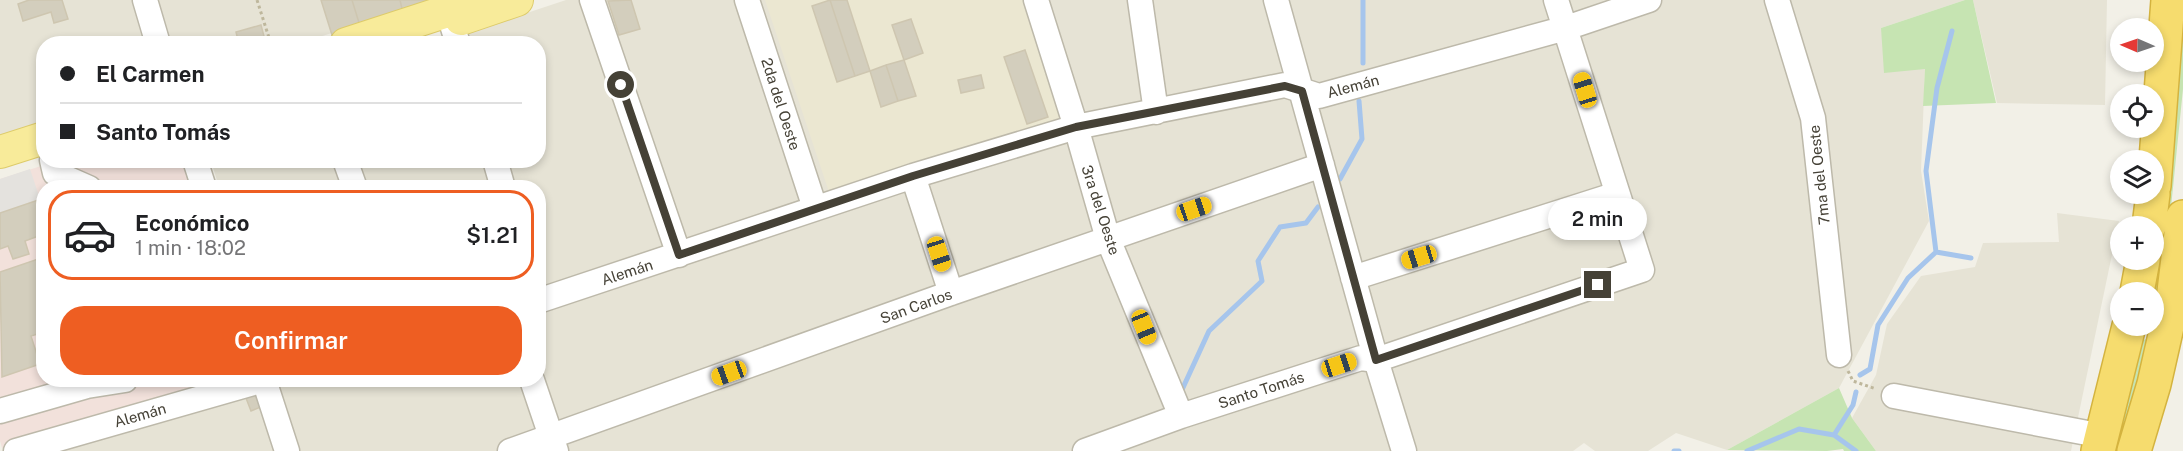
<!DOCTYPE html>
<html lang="es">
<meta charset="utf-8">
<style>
:root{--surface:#fff;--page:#f2f2f2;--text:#202124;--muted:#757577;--line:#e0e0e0;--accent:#ee5e22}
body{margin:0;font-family:"Public Sans",sans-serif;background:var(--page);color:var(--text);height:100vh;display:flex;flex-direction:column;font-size:22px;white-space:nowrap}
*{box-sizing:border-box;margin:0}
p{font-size:20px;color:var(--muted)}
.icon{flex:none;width:33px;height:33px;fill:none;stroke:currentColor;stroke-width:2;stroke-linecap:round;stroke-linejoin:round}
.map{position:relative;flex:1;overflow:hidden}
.drawer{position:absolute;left:36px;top:180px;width:510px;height:207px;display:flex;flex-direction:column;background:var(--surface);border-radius:24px;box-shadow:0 3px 9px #0003}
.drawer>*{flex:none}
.banner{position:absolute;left:36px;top:36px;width:510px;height:132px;border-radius:24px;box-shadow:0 3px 9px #0003;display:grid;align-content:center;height:132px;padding:0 24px;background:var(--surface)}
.needle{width:39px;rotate:272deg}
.controls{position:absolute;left:2110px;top:18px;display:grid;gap:12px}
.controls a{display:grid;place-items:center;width:54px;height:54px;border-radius:50%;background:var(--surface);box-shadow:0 3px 9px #0003;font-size:30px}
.end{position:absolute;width:27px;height:27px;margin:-14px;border:8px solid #454136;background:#fff;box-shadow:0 0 0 3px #fff}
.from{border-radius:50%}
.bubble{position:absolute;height:42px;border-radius:21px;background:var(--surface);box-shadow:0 3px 9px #0003;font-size:20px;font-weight:600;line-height:42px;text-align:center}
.car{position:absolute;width:18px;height:36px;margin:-18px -9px;border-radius:8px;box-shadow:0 0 4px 2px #0007;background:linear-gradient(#f5c518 24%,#345 0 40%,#f5c518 0 76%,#345 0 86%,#f5c518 0)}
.banner b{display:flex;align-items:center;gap:21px;height:57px;font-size:22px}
.banner b+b{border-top:2px solid var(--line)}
.banner i{width:15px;height:15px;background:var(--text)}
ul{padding:10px 0 0;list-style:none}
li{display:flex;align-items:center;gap:18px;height:90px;margin:0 12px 9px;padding:0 12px;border:3px solid var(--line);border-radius:24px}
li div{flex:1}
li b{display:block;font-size:22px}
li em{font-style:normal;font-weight:600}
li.active{border-color:var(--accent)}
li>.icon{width:54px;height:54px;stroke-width:1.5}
.button{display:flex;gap:12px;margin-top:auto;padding:12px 24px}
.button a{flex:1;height:69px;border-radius:24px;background:var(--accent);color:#fff;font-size:24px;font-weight:600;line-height:69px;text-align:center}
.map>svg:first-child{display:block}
</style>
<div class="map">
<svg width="2183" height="451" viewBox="0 0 2183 451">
<rect width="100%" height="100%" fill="#f2f0e7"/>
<path fill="#e6e3d5" d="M0,0h437l-137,43 -256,1 -1,80 -43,14z
M566,0h1399l-84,28 44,41 -4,102 8,50 -90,167 -112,62 -51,-17 -28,18h-53l-11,-8 -11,8h-1512l216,-64 -2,-7h263v-192l-319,-1 -8,-26 327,-1v-116l-101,-1z
M1973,0h134l-2,105 -108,-2z
M2057,213l62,8 -48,230h-195l-24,-33 24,-43 11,-51 34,-48 54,-9 8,-24 76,-1z"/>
<path fill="#ebe7d1" d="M765,0h259l39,117 -233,78z"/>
<path fill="#f2e1db" d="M57,161h126l8,26 -147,1v192h174l-216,68 -2,-7v-262z"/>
<path fill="#c6e4b2" d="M1965,0h8l23,103 -73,3 2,-37 -41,4 -3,-45z
M2183,31v58l-14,138 -8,5 18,-199z
M2167,237l-13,73v-18h-6l10,-51z
M2151,337l-24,89 -11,6 23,-90z
M1839,388l13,30 24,33h-32l-1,-2 -16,2 -100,-1z"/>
<path fill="#e4e2de" d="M30,169l10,30 -40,14v-34z"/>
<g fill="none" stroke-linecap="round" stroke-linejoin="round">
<path stroke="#a6c5ec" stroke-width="5" d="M1363,0v63
M1340,179l22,-40 -3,-38
M1936,252l35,6
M1860,375l10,-6 8,-44 30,-47 28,-26 -10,-81 11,-83 15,-57
M1181,392l28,-61 53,-50 -4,-20 22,-34 26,-4 12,-16
M1834,435l19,-30 3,-13
M1674,451h5
M1747,451l52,-22 35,6 22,16"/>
</g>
<path fill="#d3cebd" stroke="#cec6b0" stroke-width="1.5" d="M29,0h33l6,19 -14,4 -3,-11 -28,9 -5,-17z
M321,0h31l8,26 -28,9z
M352,0h48l3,13 -43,13z
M400,0h28l2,6 -27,7z
M631,0l9,29 -21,6 -11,-34z
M830,0l25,76 -18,6 -25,-76z
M830,0h17l23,71 -15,5z
M911,19l12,34 -19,7 -12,-35z
M261,25l5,19h-27l-3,-12z
M1025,50l23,67 -21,7 -23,-67z
M904,60l12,36 -18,5 -12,-36z
M886,65l12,36 -17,6 -11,-36z
M981,75l3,13 -23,5 -3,-13z
M44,198v36l-19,7 4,13 -16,5 -5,-13 -8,3v-36z
M44,257v75l-13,4 9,28 -38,13 -2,-105z
M258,394l5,12 -12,5 -5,-13z"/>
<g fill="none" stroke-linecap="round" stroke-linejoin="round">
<defs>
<path id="minor" d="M145,0l13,44
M592,0l87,255
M747,0l68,208
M1036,0l40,127 32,112 73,177
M1140,0l16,112
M1276,0l100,360 28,91
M1777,0l36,118 26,237
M445,2l13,42
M52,160l3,13 34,15
M195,160l9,28
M345,160l10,28
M495,160l8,28
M913,176l38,117
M1353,278l264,-84
M538,301l375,-125 163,-49 209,-42 34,11 247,-68 83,-28
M264,380l23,71
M532,380l24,71
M87,386l38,-6
M1894,396l209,40
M0,411l87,-25v-6
M16,451l248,-71
M510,451l441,-158 371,-128
M1085,451l96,-35 180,-58 15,2 266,-90 -86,-270"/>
<path id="major" d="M461,19l56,-19
M346,44l135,-44
M0,152l44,-14"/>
<path id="highway" d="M2154,186l14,-186
M2149,226l4,-32
M2137,292l6,-32
M2098,451l31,-125
M2134,451l20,-67 19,-84 10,-83"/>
</defs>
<use href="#minor" stroke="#bdb9aa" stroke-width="27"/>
<use href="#major" stroke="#ddcb6a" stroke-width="34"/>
<use href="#highway" stroke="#d4b33f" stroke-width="36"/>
<path stroke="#beb79c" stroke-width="3" stroke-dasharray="3 3" stroke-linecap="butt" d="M257,0l14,44
M1848,371l5,10 23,8"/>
<use href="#minor" stroke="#fff" stroke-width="24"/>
<use href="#major" stroke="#f8eb9a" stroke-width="32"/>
<use href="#highway" stroke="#f6dc6e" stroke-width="33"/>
</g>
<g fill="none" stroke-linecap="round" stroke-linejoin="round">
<path stroke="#454136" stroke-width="8" d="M621,85l58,170 234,-79 163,-49 209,-41 17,5 74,269 222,-75"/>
</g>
<g text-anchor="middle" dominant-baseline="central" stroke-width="4.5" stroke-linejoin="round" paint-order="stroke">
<g font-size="15" fill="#454136" stroke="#fff">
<text transform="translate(1353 86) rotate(-15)">Alemán</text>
<text transform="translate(781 104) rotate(72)">2da del Oeste</text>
<text transform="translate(1819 175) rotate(-96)">7ma del Oeste</text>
<text transform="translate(1101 210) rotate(72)">3ra del Oeste</text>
<text transform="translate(627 272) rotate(-18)">Alemán</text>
<text transform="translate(916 306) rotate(-20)">San Carlos</text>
<text transform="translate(1261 390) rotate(-18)">Santo Tomás</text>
<text transform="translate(140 415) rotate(-16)">Alemán</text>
</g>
</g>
</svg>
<div class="controls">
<a><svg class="needle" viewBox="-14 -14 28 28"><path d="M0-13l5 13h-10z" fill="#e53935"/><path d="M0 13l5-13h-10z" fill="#757577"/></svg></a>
<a><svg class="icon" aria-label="locate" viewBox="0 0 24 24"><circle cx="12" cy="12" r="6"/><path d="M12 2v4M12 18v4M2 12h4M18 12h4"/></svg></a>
<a><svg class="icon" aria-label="layers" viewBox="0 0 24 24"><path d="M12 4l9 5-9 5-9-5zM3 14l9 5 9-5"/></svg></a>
<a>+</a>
<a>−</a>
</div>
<i class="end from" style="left:621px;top:85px"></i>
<i class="end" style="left:1598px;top:285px"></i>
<div class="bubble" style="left:1548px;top:198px;width:99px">2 min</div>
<i class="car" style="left:1585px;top:90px;rotate:343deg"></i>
<i class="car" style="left:1194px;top:209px;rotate:71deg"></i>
<i class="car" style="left:939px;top:254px;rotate:162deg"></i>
<i class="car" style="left:1419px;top:257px;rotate:253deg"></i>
<i class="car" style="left:1144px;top:327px;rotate:158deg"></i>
<i class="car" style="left:1339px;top:365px;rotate:72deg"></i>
<i class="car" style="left:729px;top:373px;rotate:250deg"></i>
<div class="banner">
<b><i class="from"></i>El Carmen</b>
<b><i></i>Santo Tomás</b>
</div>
<section class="drawer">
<ul>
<li class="active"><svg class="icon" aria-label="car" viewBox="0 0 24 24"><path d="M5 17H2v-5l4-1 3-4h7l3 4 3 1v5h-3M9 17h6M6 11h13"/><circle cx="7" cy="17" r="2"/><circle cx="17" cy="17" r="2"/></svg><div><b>Económico</b><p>1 min · 18:02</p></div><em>$1.21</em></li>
</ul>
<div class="button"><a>Confirmar</a></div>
</section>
</div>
